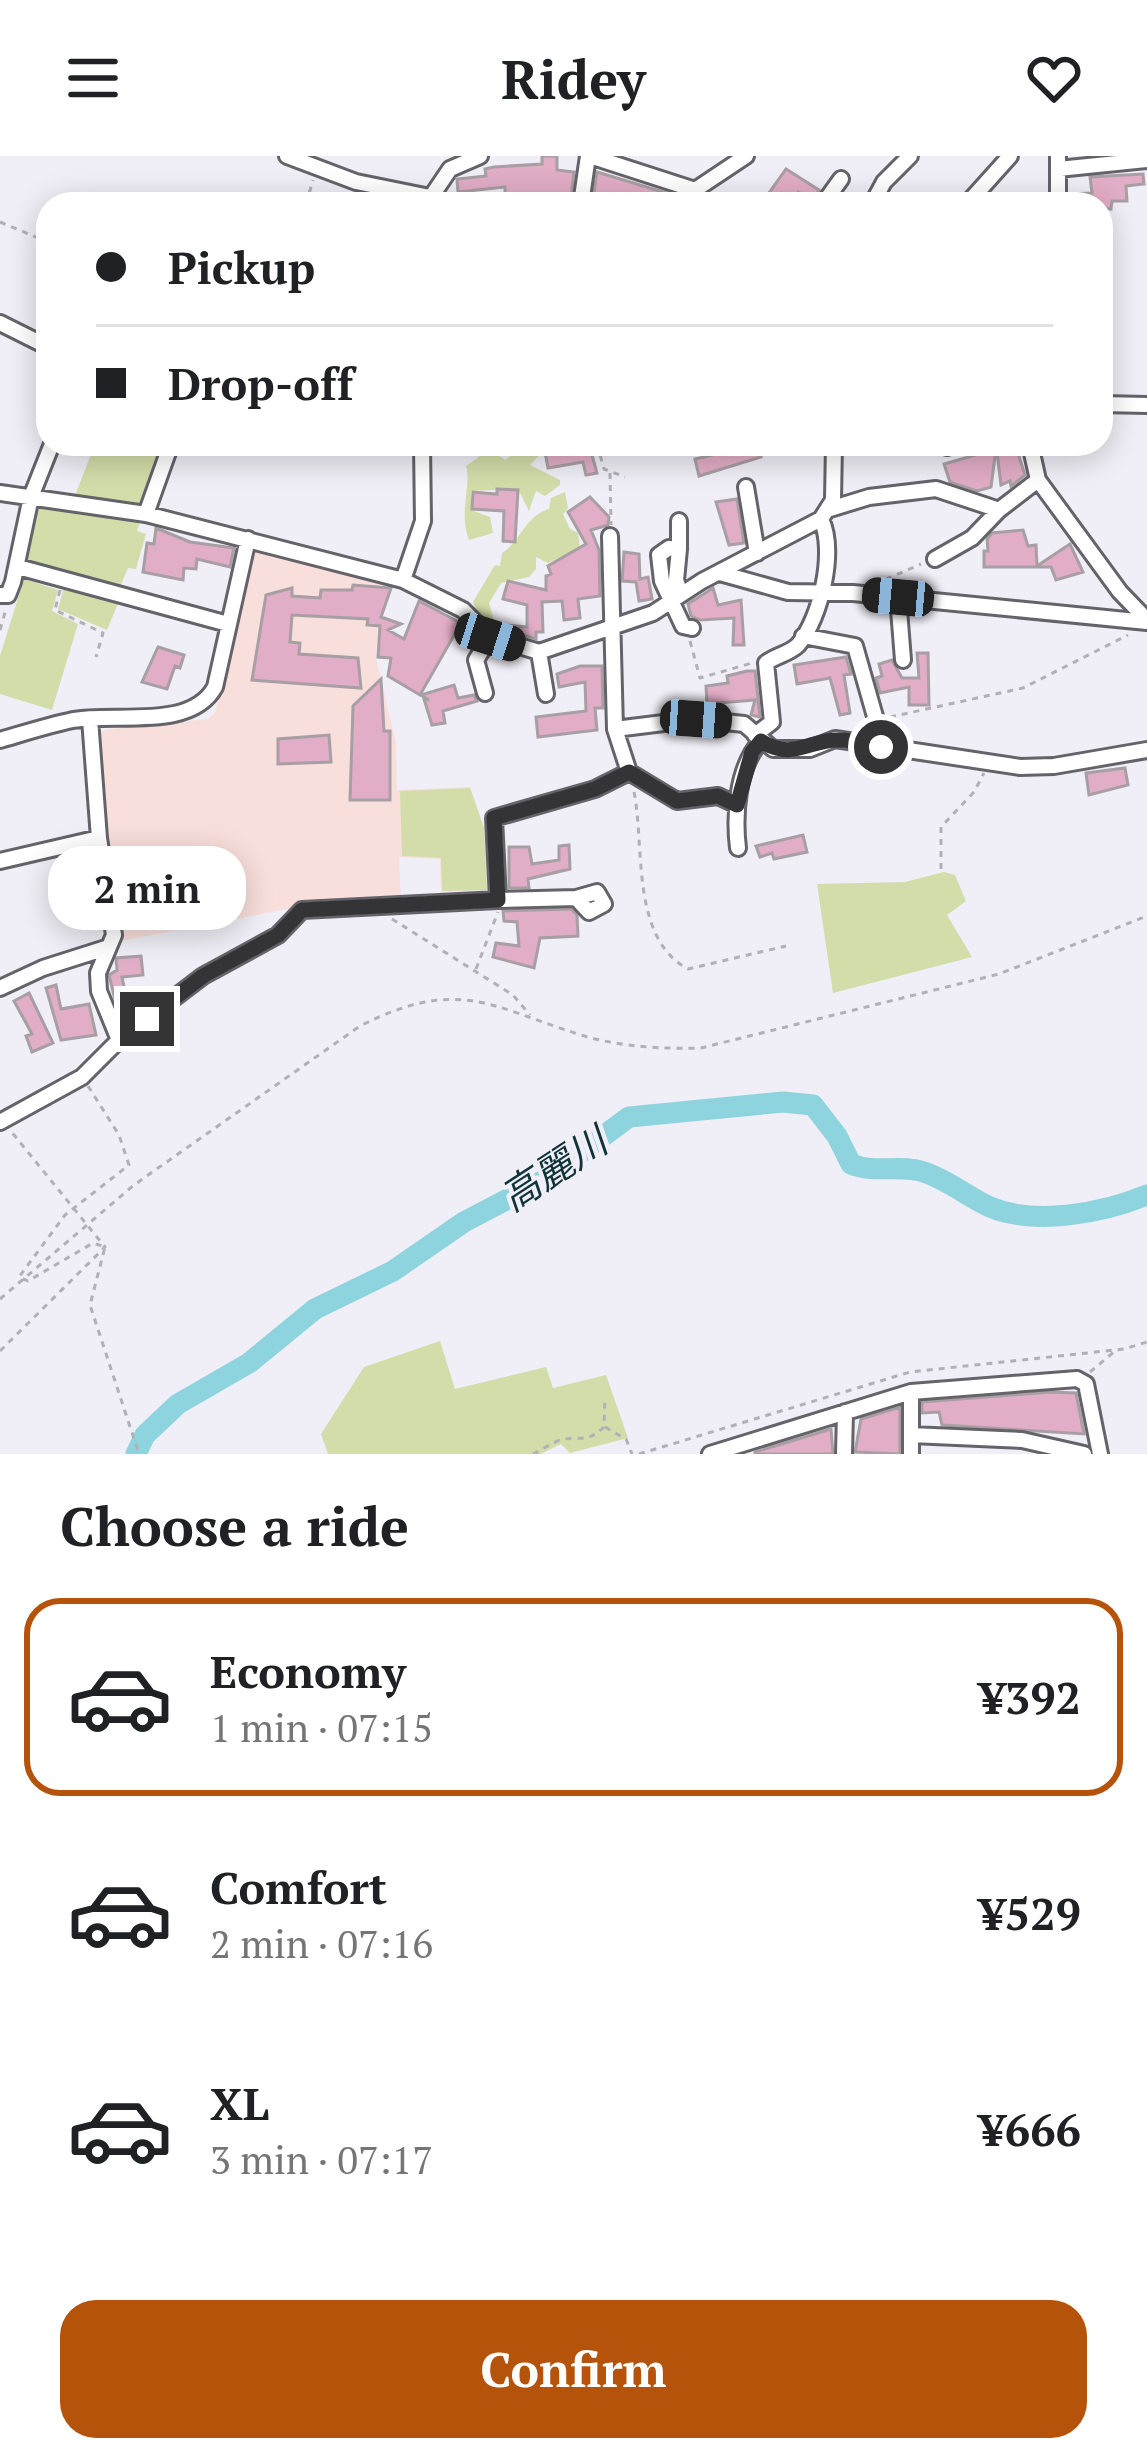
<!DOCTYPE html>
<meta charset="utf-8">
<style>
:root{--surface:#fff;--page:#f6f6f6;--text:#202124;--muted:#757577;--line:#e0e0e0;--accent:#b45309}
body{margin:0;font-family:"PT Serif","Noto Sans JP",serif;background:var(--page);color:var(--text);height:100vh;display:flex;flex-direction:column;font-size:45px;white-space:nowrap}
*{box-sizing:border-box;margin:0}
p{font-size:39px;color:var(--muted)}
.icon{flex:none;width:66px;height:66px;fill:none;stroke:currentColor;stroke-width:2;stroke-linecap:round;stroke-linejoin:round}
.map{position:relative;height:1298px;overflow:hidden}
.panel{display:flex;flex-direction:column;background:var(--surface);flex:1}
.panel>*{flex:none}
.top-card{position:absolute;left:36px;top:36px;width:1077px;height:264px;border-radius:36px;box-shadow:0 6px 30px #0003;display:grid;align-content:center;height:264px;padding:0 60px;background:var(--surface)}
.end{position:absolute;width:54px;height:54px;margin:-27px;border:15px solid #343336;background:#fff;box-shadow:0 0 0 6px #fff}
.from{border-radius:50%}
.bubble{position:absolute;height:84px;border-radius:36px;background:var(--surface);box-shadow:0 6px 30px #0003;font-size:39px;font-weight:600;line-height:84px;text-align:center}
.car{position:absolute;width:36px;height:72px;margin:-36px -18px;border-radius:15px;box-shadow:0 0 9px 3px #0007;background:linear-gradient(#222 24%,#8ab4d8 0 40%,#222 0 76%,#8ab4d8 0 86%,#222 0)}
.top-card b{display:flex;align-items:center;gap:42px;height:114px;font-size:45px}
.top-card b+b{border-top:3px solid var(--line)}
.top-card i{width:30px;height:30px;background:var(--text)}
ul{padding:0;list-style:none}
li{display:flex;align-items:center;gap:36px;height:198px;margin:0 24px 18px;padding:0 36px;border:6px solid transparent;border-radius:36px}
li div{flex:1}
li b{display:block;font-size:45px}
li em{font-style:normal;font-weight:600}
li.current{border-color:var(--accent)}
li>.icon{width:108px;height:108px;stroke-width:1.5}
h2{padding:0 60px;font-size:54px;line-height:144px}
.action{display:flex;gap:24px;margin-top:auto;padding:24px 60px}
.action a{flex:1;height:138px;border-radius:36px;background:var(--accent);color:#fff;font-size:48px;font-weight:600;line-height:138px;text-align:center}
header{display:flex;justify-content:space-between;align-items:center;height:156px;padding:0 60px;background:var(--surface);font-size:54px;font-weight:600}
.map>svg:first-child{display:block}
</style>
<header><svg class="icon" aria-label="menu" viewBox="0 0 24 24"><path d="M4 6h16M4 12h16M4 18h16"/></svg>Ridey<svg class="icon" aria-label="heart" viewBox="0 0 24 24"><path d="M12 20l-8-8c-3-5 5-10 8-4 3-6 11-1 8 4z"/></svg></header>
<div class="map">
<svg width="1147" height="1298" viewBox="0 0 1147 1298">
<rect width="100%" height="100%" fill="#f0eef6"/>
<path fill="#f9dfdb" d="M259,393l133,38 -14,46 -2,25 20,85 1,47 73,-3 14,41 4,62 -47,2 -1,-33 -41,-2 2,46 -98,3 -182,35 -22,-135 -3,-69 7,-7 105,-11 7,-6 37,-160z"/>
<path fill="#d3dda9" d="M95,288h71l-26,66 -62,-12 -2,-5z
M550,288l-20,21 30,15v5l-15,11 -9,-5 -7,20 -11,-22 -47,2v19l19,7 3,16 -24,7c-11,-29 3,-53 -3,-74l14,-10 15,-3 10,7 20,-15z
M565,336l3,16 -5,6 7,15 8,4 2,15 -32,15 -12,-6v12l-7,8 -28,6 -12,20 5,18 -12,1 -9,-20 22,-37 5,1 2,-13c20,-13 23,-37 47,-44l2,-11z
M37,350l103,16 -3,9 9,3 -10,35 -8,-1 -9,21 -96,-23z
M24,423l34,11 -6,21 26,13 -26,86 -52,-16v-38z
M66,424l55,16 -14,34 -49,-21z
M470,632l14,40 3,62 -45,1 -1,-33 -39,-2 -2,-65z
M944,716l11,3 11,26 -19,14 25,42 -139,36 -16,-109 88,-2z
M440,1185l15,48 91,-22 7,21 53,-13 22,63 -58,15 -9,-9 -20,10h-213l-7,-20 43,-67z"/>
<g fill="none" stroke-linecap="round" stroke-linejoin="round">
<path stroke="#8ed4de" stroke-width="21" d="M136,1298l9,-19 33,-31 71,-41 66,-54 78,-38 71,-49 80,-42 85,-63 154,-15 30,3 24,31 14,28c24,10 49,0 73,8 24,8 44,25 66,35 45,19 114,6 157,-12"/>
</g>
<path fill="#e2adc6" stroke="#a79fa3" stroke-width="3" d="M542,0h15v14l17,2 -4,32h-7l2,-10h-60v-7l-47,5 -1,-13 29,-3 -1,-7 9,-2 48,-3z
M786,13l33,21 -6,9 -15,-7 -6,9 -7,-5 -5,8 -16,-4z
M597,16l83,25 -2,7 -85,-5z
M1143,18l1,10 -18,2 1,15h-15l-1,8 -42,-5v-10l23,-1 -2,-16z
M559,288h30l8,29 -11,2 -3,-13 -35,6 -3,-16 15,-3z
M758,288l3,13 -62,19 -4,-17z
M996,288h19l10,31 -14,11 -1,-5 -9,4z
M996,293l-5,38 -14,4 -27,-9 -6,-18z
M497,333l21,1 -3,52 -12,-1 1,-30 -32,-2 1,-17 24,2z
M590,341l19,20 -1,8 -17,5 8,20 1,46 -22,3 2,19 -16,2 -2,-19 -20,1 1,30h-7v7l-32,-10v-4l23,2v-22l-24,-6 5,-18 38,9v-14l5,-2 -3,-8 38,-22 -18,-32z
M737,343l7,44 -15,2 -13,-43z
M156,372l34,14 44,6 -4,19 -33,-8 -1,10 -12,-1 -1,12 -40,-8 4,-29 7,1z
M1023,374l5,16 8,-1 1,21 33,-22 13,28 -27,8 -5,-13h-67v-16h4l-1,-12 5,-6z
M624,396l15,2 1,25 8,-2 4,22 -13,2 -3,-19 -14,-1z
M353,429l38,3 -10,29 20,7 -13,6 16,9 15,-38 42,22 -41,72 -32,-19 3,-18 -13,-1 2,-31 -13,-1 1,-6 -76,-4 -2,27 10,1 -1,11 59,4 3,30 -109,-8 14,-85 26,-7v8l28,2 1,-8h31z
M713,432l5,17 23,-5 3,45h-11l1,-27 -34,2 -9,-4 -3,-12z
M158,491l26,8 -4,13 -5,-2 -8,23 -25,-7z
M917,497h11l1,52h-20v-18l-29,6 -4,-15 6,-2 -3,-12 13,-4 10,18h17z
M846,501l5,17 -7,1 6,38 -10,2 -10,-37 -33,6 -3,-19z
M580,510h22l1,42h-8l2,22 -59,7 -2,-20 50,-6 -1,-29 -26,5 -2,-13z
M747,515h8l5,46 -9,-2 4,-15 -48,4 -1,-18 22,-3 -1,-7z
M381,523l3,52h6v69h-40l3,-94z
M454,529l4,13 16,-3 3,6 -34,10 2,12 -13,2 -8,-26 5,1 -8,-5z
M329,579l2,27 -53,2v-25z
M1125,612l3,17 -39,10 -3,-22z
M803,679l4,17 -33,7 -2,-6 -12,4 -4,-11z
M569,689l1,24 -42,10 1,9h-20v-41h20l3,17 27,-4v-14z
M571,753l6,6 1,21 -38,2 -6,30 -41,-11 3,-14 23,3 -2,-24 -13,-1 -1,-10z
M141,800l2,19 -21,2 3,14 -2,7 -8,2 -6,-25 8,-5 -1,-12z
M56,829l5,24 28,-5 7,31 -35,5 -15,-52z
M29,837l24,50 -21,9 -6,-16 6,-2 -18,-33z
M1050,1236l26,1 8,41 -142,-9 -3,-13 -17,1v-11z
M900,1251v47l-45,-2 6,-33z
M831,1273l2,25h-78v-2z"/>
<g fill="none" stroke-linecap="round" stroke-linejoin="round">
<defs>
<path id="minor" d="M287,0l69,26 74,15
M590,0l105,34 51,-34
M1058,0v48
M1058,13l89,-9
M427,47l23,-34 30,-13
M581,48l7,-48
M823,48l18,-25
M872,48l12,-22 26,-26
M967,48l43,-48
M994,48h5
M0,167l48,24
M1101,248l46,1
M227,288h2
M1030,288l8,36 82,112 27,28
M947,291l9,-3
M746,331l11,66
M0,337l146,21 257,66 60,30 27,27 49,15 114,-39 49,-32 119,-62 12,-19 1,-56
M830,353l39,-12 67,-8 63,21 39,-30
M146,358l25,-70
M679,365v28
M935,403l37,-21 27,-28
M18,411l210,57
M720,417l68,19 65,1 294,29
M403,424l20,-59 -1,-77
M681,438l-5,-14 3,-31 -10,-1 -10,7 3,26 21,45 9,2
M0,439h8l5,-13 18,-85 21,-53
M898,441l5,63
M803,480l52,10 21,74
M539,496l7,42
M485,537l-9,-33 14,-23
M90,563l9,119 15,97 -16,38 1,18 20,49
M615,573l81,-10 48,5 29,25h37l25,-10 185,28 34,-1 93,-16
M755,579l17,-13 -6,-59c10,-8 23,-9 32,-18 23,-27 38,-94 23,-126
M0,584c24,-7 49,-15 73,-20 42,-8 118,11 142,-33l33,-148
M629,616l48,29 41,-5 19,9
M738,692c-4,-33 -1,-81 23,-107
M0,705l99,-23
M498,744l78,-2 21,-6 7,12 -15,8 -13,-14
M0,832l43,-20 66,-21
M0,966l82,-45 37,-37 84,-64 75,-41 24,-25 196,-10 -4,-82 101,-29 34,-17 -14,-43 -5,-193
M911,1279l111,5 62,14
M710,1298l201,-62 166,-13 9,5 14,70
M844,1298l1,-42
M911,1298v-62"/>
</defs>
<use href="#minor" stroke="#65636a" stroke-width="20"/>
<path stroke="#b2b0b7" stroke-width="3" stroke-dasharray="6 6" stroke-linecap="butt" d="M306,48l7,-24
M0,66l48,20
M597,288l7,25 21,8
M512,290l12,-2
M610,317l1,52
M875,428l46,-20
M60,434l-5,20 48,23 -7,24
M0,474l6,-21
M690,485l10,37 52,-15
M890,561l133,-29 105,-53
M634,636c11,53 -4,146 54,177l98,-23
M941,713v-42l33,-35 10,-19
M392,763l121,76 17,20
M476,813l22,-57
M88,930l31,49 10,30 -64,50 -46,62 9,4 65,-38 12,4 -15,58 49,149
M0,1143l134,-114 226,-159c98,-49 127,-21 221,9 39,12 80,14 120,13l298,-74 148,-58
M0,1195l105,-104 -95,-117
M1090,1216l25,-21
M605,1271l21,12 6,15
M533,1298c9,-4 21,-13 31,-15 19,-2 24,3 40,-12l1,-30
M639,1298l271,-82 214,-23 23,-7"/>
<use href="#minor" stroke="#fff" stroke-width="14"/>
</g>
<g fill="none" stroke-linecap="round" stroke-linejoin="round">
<path stroke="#343336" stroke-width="15" d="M147,863l56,-43 75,-41 24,-25 196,-10 -4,-82 101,-29 34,-17 48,29 41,-5 19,9 15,-53 9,-11c32,21 50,-3 79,-1 14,0 28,5 41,7"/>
</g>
<g text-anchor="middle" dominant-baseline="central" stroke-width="9" stroke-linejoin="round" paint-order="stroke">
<g font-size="39" font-style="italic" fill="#103338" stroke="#f0eef6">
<text transform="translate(553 1012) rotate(-33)">高麗川</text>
</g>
</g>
</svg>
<i class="end from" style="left:881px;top:591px"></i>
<i class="end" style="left:147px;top:863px"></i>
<div class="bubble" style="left:48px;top:690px;width:198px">2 min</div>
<i class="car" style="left:898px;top:441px;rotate:275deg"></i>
<i class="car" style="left:490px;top:481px;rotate:108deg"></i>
<i class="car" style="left:696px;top:563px;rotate:94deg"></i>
<div class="top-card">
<b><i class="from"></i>Pickup</b>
<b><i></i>Drop-off</b>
</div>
</div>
<section class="panel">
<h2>Choose a ride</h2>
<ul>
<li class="current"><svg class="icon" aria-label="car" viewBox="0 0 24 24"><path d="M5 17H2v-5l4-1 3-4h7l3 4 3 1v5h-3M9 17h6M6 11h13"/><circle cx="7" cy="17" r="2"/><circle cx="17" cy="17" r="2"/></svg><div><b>Economy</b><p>1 min · 07:15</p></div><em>¥392</em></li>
<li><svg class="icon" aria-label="car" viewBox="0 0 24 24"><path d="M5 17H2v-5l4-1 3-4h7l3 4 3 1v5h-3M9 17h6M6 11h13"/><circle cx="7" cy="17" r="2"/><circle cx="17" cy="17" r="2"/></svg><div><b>Comfort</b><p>2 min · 07:16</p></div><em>¥529</em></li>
<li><svg class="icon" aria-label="car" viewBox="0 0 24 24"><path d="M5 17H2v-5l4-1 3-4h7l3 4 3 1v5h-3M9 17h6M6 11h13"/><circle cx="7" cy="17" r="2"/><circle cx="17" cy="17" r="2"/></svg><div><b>XL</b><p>3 min · 07:17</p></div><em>¥666</em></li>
</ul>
<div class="action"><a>Confirm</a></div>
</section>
